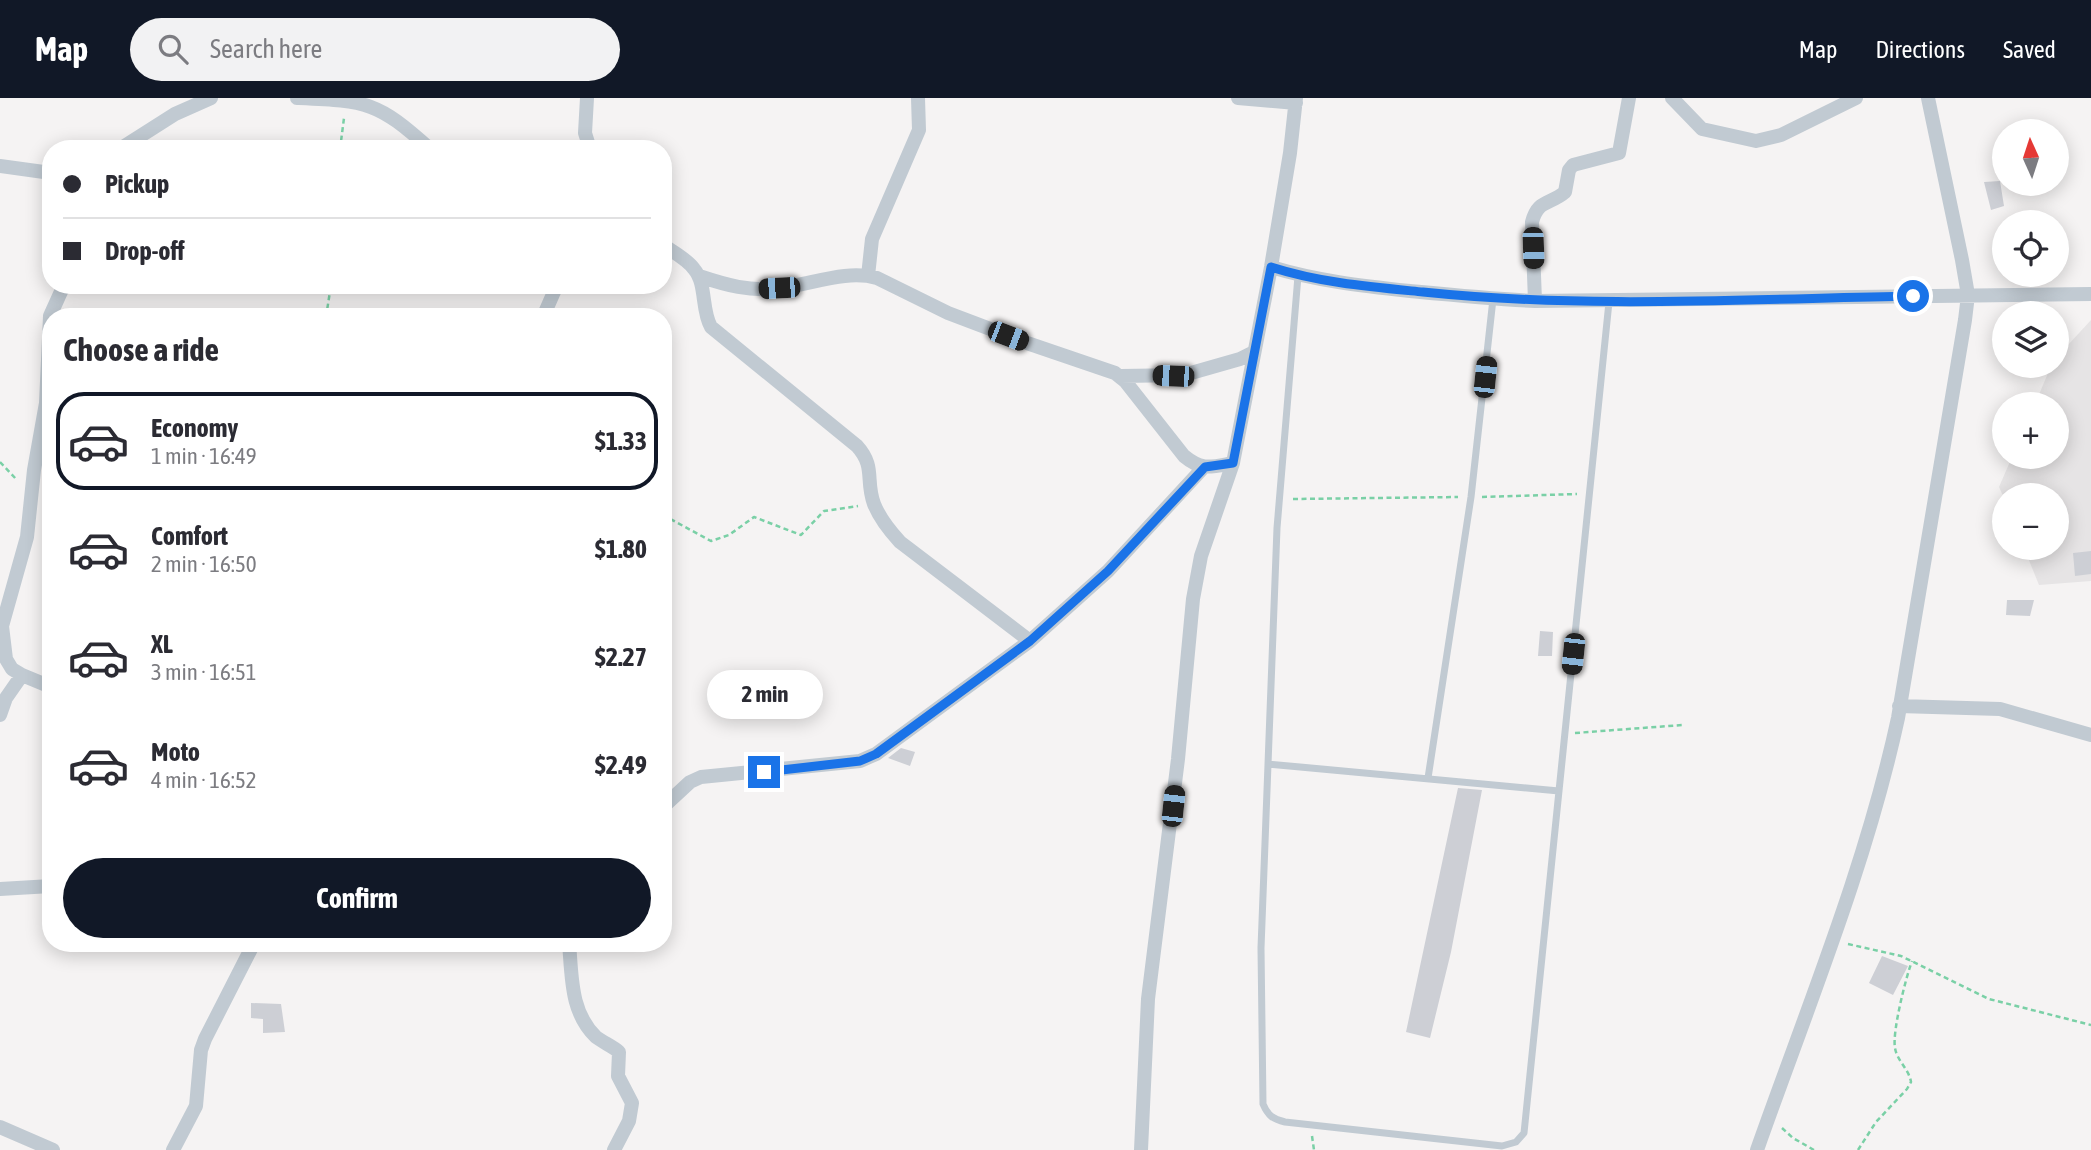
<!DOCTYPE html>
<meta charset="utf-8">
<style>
:root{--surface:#fff;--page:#f2f2f3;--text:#2b2b33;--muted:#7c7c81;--line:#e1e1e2;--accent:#111827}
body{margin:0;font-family:"Asap Condensed",sans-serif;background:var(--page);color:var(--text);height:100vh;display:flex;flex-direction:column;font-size:26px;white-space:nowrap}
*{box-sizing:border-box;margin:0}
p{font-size:23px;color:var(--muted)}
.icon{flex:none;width:38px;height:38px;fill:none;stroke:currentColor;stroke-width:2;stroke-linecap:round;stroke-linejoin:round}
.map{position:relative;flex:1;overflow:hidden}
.side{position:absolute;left:42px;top:210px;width:630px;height:644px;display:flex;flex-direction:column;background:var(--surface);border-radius:28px;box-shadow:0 4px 18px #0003}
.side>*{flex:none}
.hud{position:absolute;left:42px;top:42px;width:630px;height:154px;border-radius:28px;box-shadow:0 4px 18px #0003;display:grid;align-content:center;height:154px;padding:0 21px;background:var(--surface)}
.needle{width:46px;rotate:357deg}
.fabs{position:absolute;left:1992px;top:21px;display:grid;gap:14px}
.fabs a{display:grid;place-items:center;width:77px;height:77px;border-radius:50%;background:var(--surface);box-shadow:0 4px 18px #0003;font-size:35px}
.end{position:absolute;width:32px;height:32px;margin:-16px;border:9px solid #1a73e8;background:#fff;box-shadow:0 0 0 4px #fff}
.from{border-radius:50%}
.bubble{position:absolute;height:49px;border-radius:24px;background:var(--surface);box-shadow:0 4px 18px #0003;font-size:23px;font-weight:700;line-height:49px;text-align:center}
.car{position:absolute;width:21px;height:42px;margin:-21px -10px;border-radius:9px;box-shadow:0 0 5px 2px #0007;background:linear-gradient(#222 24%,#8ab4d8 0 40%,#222 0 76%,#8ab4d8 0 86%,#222 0)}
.hud b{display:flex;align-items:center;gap:24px;height:66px;font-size:26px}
.hud b+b{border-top:2px solid var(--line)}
.hud i{width:18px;height:18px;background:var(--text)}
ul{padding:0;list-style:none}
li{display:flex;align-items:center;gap:21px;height:98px;margin:0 14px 10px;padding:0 7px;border:4px solid transparent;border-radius:28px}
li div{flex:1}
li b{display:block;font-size:26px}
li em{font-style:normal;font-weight:700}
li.active{border-color:var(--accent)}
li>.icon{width:63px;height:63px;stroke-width:1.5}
h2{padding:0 21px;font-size:32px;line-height:84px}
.primary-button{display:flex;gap:14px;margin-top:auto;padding:14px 21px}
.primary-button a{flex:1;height:80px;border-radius:42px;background:var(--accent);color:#fff;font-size:28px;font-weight:700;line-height:80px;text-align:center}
header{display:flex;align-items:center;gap:42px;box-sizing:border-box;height:98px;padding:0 35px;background:var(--accent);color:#fff}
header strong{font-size:33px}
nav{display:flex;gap:38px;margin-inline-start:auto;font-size:24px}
.search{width:490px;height:63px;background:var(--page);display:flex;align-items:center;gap:18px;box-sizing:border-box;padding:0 24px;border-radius:38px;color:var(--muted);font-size:26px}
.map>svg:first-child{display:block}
</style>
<header>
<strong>Map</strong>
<div class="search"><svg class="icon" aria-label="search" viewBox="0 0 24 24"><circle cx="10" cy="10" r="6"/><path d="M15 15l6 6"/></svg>Search here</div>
<nav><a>Map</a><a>Directions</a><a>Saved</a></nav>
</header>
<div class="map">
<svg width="2091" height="1052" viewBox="0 0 2091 1052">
<rect width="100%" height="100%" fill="#f5f3f3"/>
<path fill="#e6e4e5" d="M2091,222v261l-52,4 -15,-37h32v-53h-52v3l-5,-11 13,-30h44v-53h-21l16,-38h5v-8z"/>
<path fill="#cdcfd5" d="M2000,83l4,25 -13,4 -7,-28z
M2091,453v23l-16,2 -2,-23z
M2007,502h27l-4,16 -24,-1z
M1540,533l13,1 -1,24h-14z
M901,650l14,4 -5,14 -22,-8z
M1458,690l24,2 -31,162 -21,86 -24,-6z
M1882,858l26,10 -15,29 -24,-12z
M251,905l30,1 4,28 -22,1v-14l-12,-1z"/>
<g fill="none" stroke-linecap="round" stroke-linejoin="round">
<path stroke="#7ad0a6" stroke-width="2.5" stroke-dasharray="5 3.5" stroke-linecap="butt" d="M340,51l4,-31
M326,219l5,-32
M0,364l17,18
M1482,399l95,-3
M1293,401l165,-2
M663,417l48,26 18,-6 25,-18 47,18 23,-24 34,-5
M1575,635l108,-8
M1848,846l53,12 88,43 102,26
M1782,1030l11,10 21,12
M1312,1038l2,14
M1858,1052l18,-28 31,-33 4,-7c-2,-13 -14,-21 -16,-34 -3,-16 11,-71 17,-87"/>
<path stroke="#c1cad2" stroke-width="7" d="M1298,178l-21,252 -16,420 2,156c5,12 10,15 22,18l217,24 14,-4 8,-9 85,-831
M1268,666l291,27
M1428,680l43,-281 22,-198"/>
<path stroke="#c1cad2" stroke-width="14" d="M297,0c70,3 80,3 133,51
M587,0l-2,35 5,16
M1238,0l58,5
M1672,0l30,31 54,12 25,-6 75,-37
M120,51l55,-35 36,-16
M0,68l51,7
M663,147c10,7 24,14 31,24 13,15 7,41 17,58l146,119c19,21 8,34 17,58 6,15 15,26 26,38l130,99
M1271,169c46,14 92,19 139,24 42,4 83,8 125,10l556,-7
M699,178c27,9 51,16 80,12 31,-3 67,-19 98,-10l71,35 79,30 88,30 10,8 59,75c18,15 27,11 49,7
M868,178l4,-37 47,-109 -1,-32
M1535,203l-3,-79c6,-23 18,-17 33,-30l4,-22 4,-5 46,-12 10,-55
M543,219l14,-32
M1121,278l63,-1 56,-16 14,-7
M51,589l-29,-12 -10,-6 -6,-10 -4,-33 25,-89 7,-67 12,-67 4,-87 14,-31
M1899,608l101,3 91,26
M0,617l6,-17 16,-23
M663,709l27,-25 11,-5 159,-16 16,-7 154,-113 78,-70 96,-104
M0,791l51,-3
M569,845c3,33 1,69 27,94 8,6 16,9 23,15l-1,24 14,27 -3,18 -15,29
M0,1029l53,23
M173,1052l23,-44 5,-56 4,-11 49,-96
M1141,1052l7,-151 30,-240 15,-160 8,-43 32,-93 38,-196 19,-114 6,-55
M1757,1052c50,-142 109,-284 141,-432l67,-398 3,-25 -6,-35 -34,-162"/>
</g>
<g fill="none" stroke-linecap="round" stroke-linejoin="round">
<path stroke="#1a73e8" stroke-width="9" d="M764,674l96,-11 16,-7 154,-113 78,-70 97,-104 28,-4 38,-196c50,16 101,20 152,25 163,17 327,7 490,4"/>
</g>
</svg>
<div class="fabs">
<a><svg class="needle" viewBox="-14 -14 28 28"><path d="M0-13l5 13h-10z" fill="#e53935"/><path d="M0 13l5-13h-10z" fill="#7c7c81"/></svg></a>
<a><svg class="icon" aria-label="locate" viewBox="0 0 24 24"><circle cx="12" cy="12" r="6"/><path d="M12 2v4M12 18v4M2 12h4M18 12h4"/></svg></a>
<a><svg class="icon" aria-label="layers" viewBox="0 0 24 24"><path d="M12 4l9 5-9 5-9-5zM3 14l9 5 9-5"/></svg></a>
<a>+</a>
<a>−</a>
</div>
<i class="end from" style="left:1913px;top:198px"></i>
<i class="end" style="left:764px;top:674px"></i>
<div class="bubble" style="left:707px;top:572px;width:116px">2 min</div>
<i class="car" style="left:1533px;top:150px;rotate:178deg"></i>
<i class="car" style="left:779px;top:190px;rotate:267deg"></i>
<i class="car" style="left:1008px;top:238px;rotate:111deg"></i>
<i class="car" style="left:1173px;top:278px;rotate:272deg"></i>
<i class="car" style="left:1485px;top:279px;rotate:6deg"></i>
<i class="car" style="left:1573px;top:556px;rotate:186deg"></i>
<i class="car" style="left:1173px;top:708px;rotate:6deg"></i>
<div class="hud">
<b><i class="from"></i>Pickup</b>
<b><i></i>Drop-off</b>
</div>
<section class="side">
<h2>Choose a ride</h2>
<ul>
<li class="active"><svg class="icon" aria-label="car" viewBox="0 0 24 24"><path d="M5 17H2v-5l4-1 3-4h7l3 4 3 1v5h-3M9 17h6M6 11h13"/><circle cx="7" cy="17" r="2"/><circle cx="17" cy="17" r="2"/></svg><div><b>Economy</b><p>1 min · 16:49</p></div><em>$1.33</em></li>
<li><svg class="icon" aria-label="car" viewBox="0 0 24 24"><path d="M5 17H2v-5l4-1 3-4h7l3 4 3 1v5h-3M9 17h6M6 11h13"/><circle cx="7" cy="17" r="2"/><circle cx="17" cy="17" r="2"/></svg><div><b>Comfort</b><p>2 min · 16:50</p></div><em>$1.80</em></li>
<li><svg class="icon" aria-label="car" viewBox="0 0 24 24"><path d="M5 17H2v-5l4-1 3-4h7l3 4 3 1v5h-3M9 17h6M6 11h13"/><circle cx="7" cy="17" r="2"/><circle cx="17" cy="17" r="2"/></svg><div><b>XL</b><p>3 min · 16:51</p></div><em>$2.27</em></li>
<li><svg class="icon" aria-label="car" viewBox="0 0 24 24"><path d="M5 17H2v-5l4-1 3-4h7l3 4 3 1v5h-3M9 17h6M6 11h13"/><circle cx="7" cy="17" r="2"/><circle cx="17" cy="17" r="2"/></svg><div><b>Moto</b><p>4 min · 16:52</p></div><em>$2.49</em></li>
</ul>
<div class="primary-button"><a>Confirm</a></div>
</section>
</div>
